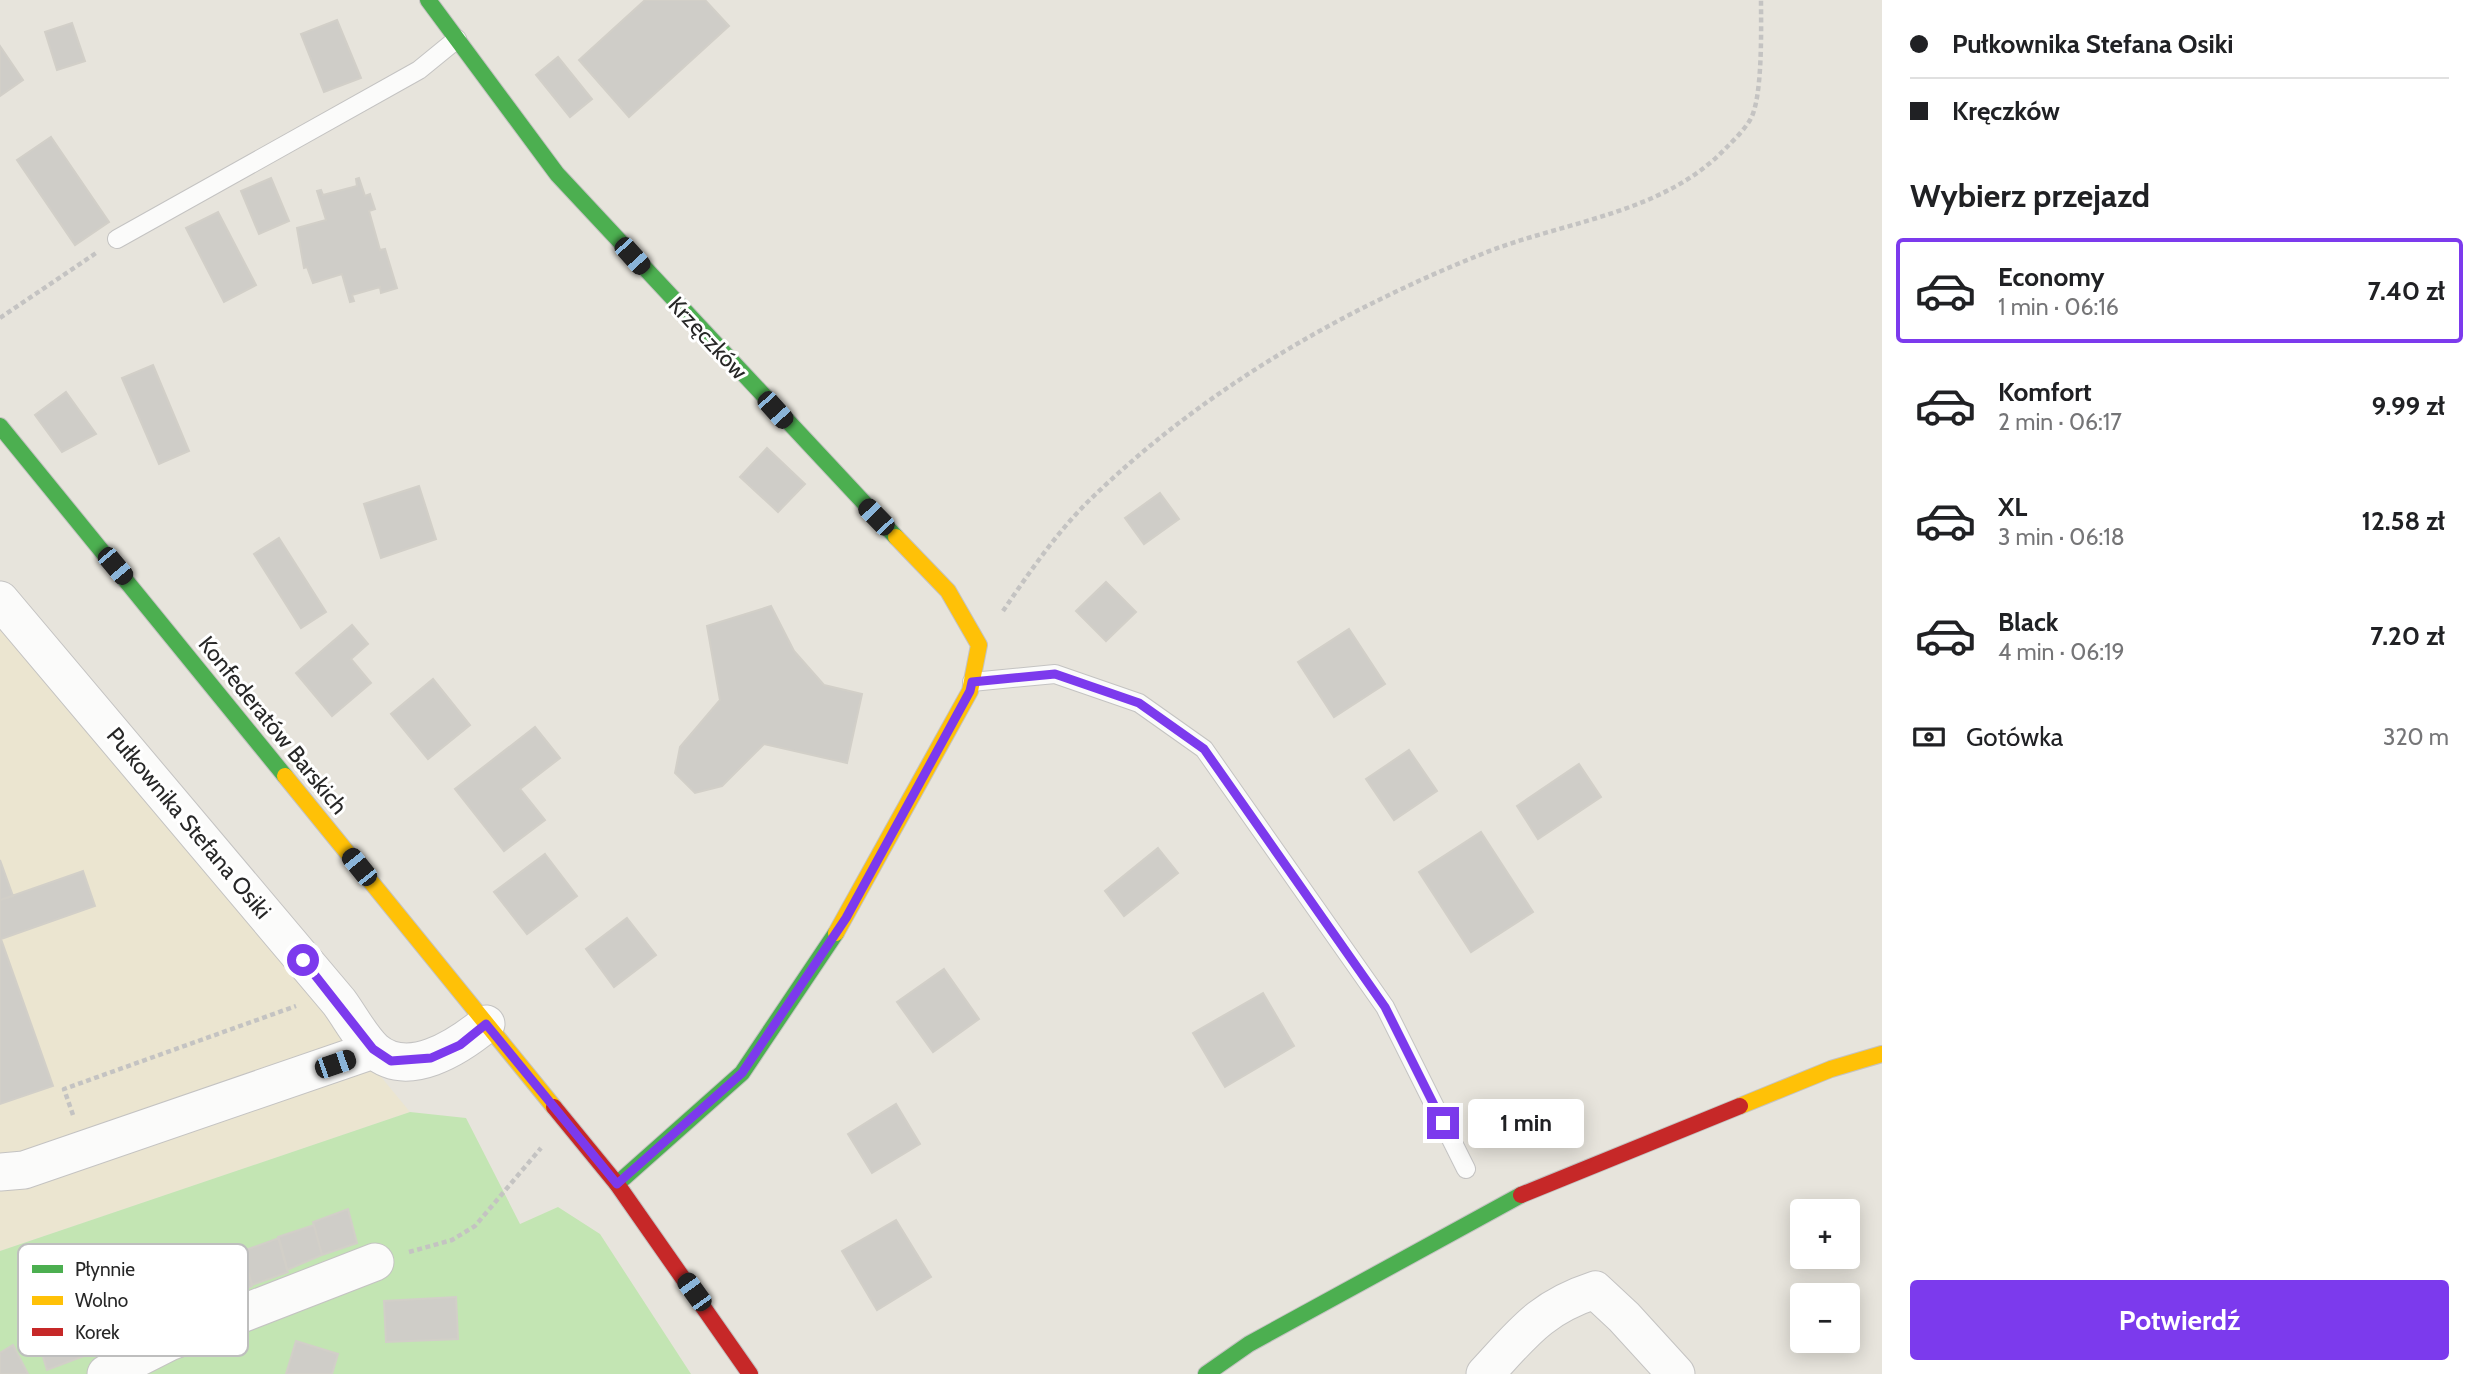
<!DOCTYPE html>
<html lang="pl">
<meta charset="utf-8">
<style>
:root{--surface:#fff;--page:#f2f2f2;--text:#202124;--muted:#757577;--line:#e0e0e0;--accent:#7c3aed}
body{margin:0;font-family:Cabin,sans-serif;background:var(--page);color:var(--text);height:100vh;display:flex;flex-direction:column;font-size:26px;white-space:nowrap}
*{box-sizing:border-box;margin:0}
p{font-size:23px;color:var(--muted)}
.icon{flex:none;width:38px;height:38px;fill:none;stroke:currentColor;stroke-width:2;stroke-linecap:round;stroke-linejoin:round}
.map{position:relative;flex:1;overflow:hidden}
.side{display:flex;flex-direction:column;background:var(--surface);width:595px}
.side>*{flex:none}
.top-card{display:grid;align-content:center;height:154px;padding:0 28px;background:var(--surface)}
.tools{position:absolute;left:1790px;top:1199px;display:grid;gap:14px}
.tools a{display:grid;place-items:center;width:70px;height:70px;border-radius:7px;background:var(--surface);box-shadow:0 4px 18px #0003;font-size:35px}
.end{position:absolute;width:32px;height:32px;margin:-16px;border:9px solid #7c3aed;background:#fff;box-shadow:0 0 0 4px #fff}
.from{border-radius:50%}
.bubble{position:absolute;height:49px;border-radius:7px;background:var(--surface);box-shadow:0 4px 18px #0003;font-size:23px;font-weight:800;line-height:49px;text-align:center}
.car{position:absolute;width:21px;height:42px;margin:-21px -10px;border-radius:9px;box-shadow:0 0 5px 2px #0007;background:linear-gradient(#222 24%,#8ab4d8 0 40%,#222 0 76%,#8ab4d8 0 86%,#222 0)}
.top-card b{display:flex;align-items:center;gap:24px;height:66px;font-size:26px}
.top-card b+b{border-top:2px solid var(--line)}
.top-card i{width:18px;height:18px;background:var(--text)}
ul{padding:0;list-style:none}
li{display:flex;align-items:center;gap:21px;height:105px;margin:0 14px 10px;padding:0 14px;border:4px solid transparent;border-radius:7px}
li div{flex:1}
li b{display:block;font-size:26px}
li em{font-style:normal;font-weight:800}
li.selected{border-color:var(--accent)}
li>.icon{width:63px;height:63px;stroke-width:1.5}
h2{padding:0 28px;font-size:32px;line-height:84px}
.pay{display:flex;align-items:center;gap:18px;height:77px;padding:0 28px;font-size:26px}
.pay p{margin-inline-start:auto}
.button{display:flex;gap:14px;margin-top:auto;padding:14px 28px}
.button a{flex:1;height:80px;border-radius:7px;background:var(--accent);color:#fff;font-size:28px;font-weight:800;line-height:80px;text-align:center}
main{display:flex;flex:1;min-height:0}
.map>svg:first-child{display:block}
</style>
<main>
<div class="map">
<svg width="1882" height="1374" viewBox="0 0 1882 1374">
<rect width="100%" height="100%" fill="#e7e4dc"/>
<path fill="#ebe5d0" d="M0,614l410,498 -410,139z"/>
<path fill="#c3e5b3" d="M410,1112l56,6 54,106 38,-17 42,27 91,140h-691v-123z"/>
<path fill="#cfcdc8" stroke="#d2cfc8" stroke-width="2" d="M645,0h60l24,26 -100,91 -50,-57z
M337,20l24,58 -37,14 -23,-58z
M72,23l13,38 -28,9 -12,-38z
M0,46l23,34 -23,16z
M558,57l34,42 -22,18 -34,-42z
M51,137l58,85 -34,23 -58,-85z
M271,178l18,43 -30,13 -18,-43z
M359,178l6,18 5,-2 5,15 -6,2 11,39 5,-1 12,39 -16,5 -1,-6 -28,8 2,6 -4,1 -8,-28 -29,9 -6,-16 -3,1 -7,-40 29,-8 -9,-29 4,-1 2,5 34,-9 -1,-7z
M218,212l38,73 -32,17 -38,-74z
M153,365l36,86 -30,13 -37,-86z
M66,392l30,42 -34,18 -27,-37z
M767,448l38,36 -27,28 -38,-35z
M419,486l17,53 -55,19 -17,-54z
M1160,493l19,26 -35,25 -19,-26z
M279,538l47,74 -25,16 -47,-74z
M1106,582l30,30 -30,29 -30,-30z
M771,606l23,45 30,34 38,9 -15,69 -83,-19 -42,42 -27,7 -20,-20 5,-26 40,-47 -13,-74z
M352,625l16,19 -17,15 20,24 -39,33 -36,-43z
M1349,629l36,55 -51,33 -36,-55z
M433,679l37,46 -42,34 -37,-45z
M535,727l25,31 -40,31 25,31 -41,31 -49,-62z
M1409,750l28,41 -43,29 -28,-41z
M1579,764l22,33 -63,42 -21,-33z
M1481,832l52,80 -62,40 -52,-80z
M1158,848l20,25 -54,43 -19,-25z
M545,854l32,42 -50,38 -33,-42z
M0,860l13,36 -13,4z
M83,871l12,35 -94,33 52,147 -53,18v-204z
M627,918l29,37 -42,32 -28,-38z
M944,969l35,50 -46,33 -36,-50z
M1263,993l31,53 -69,41 -32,-54z
M896,1104l24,40 -48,29 -24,-39z
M348,1209l9,34 -35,12 -9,-33z
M896,1220l35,57 -54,33 -35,-59z
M314,1225l8,30 -35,15 -9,-33z
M279,1238l9,34 -36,13 -9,-34z
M243,1253l9,33 -33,12 -10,-34z
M456,1297l2,42 -72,3 -2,-41z
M89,1314l11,36 -53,20 -10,-33z
M296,1341l42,13 -6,20h-46z
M13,1345l15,29h-28v-21z"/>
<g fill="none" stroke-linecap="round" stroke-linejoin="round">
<defs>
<path id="lane" d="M117,239l302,-169 38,-31
M972,682l83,-8 84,29 65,46 181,258 81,162"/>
<path id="street" d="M0,600l339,402c11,15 22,36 35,48 34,30 84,-3 112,-26
M0,1172l24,-2 349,-120
M106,1374l63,-32 206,-80
M1485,1374c38,-41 55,-66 110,-84l29,27 52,57"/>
<path id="fast" d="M428,0l129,174 339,363
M0,426l285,350
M617,1184l125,-111 94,-140
M1206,1374l43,-30 272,-149"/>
<path id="slow" d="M285,776l269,331
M836,933l134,-242 9,-46 -31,-54 -52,-54
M1740,1106l91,-37 51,-15"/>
<path id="jam" d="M554,1107l63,77 133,190
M1521,1195l219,-89"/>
</defs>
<use href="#lane" stroke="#c4c3c2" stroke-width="20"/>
<use href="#street" stroke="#c4c3c2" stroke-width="39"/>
<use href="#fast" stroke="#c4c3c2" stroke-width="18"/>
<use href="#slow" stroke="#c4c3c2" stroke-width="18"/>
<use href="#jam" stroke="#c4c3c2" stroke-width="18"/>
<path stroke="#c4c3c2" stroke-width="4.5" stroke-dasharray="5 3.5" stroke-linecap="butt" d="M0,318l96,-65
M1003,611c28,-41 58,-85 95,-119 109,-104 244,-182 384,-238 81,-33 180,-39 244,-106 8,-8 18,-18 24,-28 13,-21 11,-94 11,-120
M73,1115l-9,-26 232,-83
M409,1252l43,-12 23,-14 66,-78"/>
<use href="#lane" stroke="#fbfbfa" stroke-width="18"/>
<use href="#street" stroke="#fbfbfa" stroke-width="37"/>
<use href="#fast" stroke="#4caf50" stroke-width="16"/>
<use href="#slow" stroke="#ffc107" stroke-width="16"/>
<use href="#jam" stroke="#c62828" stroke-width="16"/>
</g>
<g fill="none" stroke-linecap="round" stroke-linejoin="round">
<path stroke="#7c3aed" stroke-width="9" d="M303,960l70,89 18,12 40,-3 29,-13 26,-21 131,160 125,-111 104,-155 124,-227 2,-9 83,-8 84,29 65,46 181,258 58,116"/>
</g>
<g text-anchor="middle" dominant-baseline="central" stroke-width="6" stroke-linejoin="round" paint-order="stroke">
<g font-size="23" fill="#272727" stroke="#fff">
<text transform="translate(708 338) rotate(47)">Krzęczków</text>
<text transform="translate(273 725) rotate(51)">Konfederatów Barskich</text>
<text transform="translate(189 823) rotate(50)">Pułkownika Stefana Osiki</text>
</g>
</g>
<rect x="18" y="1244" width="230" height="112" rx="10" fill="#fff" stroke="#bebebe" stroke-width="2"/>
<rect x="32" y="1265" width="31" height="8" fill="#4caf50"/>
<rect x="32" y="1296" width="31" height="9" fill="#ffc107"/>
<rect x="32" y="1328" width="31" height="8" fill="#c62828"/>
<g font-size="19" fill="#272727">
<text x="75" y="1276">Płynnie</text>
<text x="75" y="1307">Wolno</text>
<text x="75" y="1339">Korek</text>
</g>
</svg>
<div class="tools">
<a>+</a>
<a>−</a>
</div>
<i class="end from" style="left:303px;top:960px"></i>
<i class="end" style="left:1443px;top:1123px"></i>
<div class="bubble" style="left:1468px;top:1099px;width:116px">1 min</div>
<i class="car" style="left:632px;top:256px;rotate:138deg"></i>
<i class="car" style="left:775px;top:410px;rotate:138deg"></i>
<i class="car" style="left:876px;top:517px;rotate:316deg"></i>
<i class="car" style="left:115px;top:566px;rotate:140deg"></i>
<i class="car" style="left:359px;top:867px;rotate:321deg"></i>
<i class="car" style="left:335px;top:1064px;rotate:71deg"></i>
<i class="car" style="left:694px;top:1292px;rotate:324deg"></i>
</div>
<section class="side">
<div class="top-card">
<b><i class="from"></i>Pułkownika Stefana Osiki</b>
<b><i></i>Kręczków</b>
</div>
<h2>Wybierz przejazd</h2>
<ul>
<li class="selected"><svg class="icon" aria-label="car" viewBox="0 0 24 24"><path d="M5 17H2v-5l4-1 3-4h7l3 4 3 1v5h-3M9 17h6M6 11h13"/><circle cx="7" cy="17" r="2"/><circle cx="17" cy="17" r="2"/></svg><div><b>Economy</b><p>1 min · 06:16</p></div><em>7.40 zł</em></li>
<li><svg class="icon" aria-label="car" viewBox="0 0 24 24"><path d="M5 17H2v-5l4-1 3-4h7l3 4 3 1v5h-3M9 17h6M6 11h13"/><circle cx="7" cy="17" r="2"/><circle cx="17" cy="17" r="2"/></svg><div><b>Komfort</b><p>2 min · 06:17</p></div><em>9.99 zł</em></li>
<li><svg class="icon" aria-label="car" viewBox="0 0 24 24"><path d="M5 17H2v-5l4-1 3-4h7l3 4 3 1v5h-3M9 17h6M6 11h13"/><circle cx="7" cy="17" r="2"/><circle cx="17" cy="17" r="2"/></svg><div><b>XL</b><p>3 min · 06:18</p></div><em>12.58 zł</em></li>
<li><svg class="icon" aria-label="car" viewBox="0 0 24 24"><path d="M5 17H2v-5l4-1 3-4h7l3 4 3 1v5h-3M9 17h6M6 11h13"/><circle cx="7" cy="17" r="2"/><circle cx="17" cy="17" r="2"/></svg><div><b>Black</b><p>4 min · 06:19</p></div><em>7.20 zł</em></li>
</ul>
<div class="pay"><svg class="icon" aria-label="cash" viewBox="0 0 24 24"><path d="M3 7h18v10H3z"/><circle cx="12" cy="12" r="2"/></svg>Gotówka<p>320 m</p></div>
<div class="button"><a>Potwierdź</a></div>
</section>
</main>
